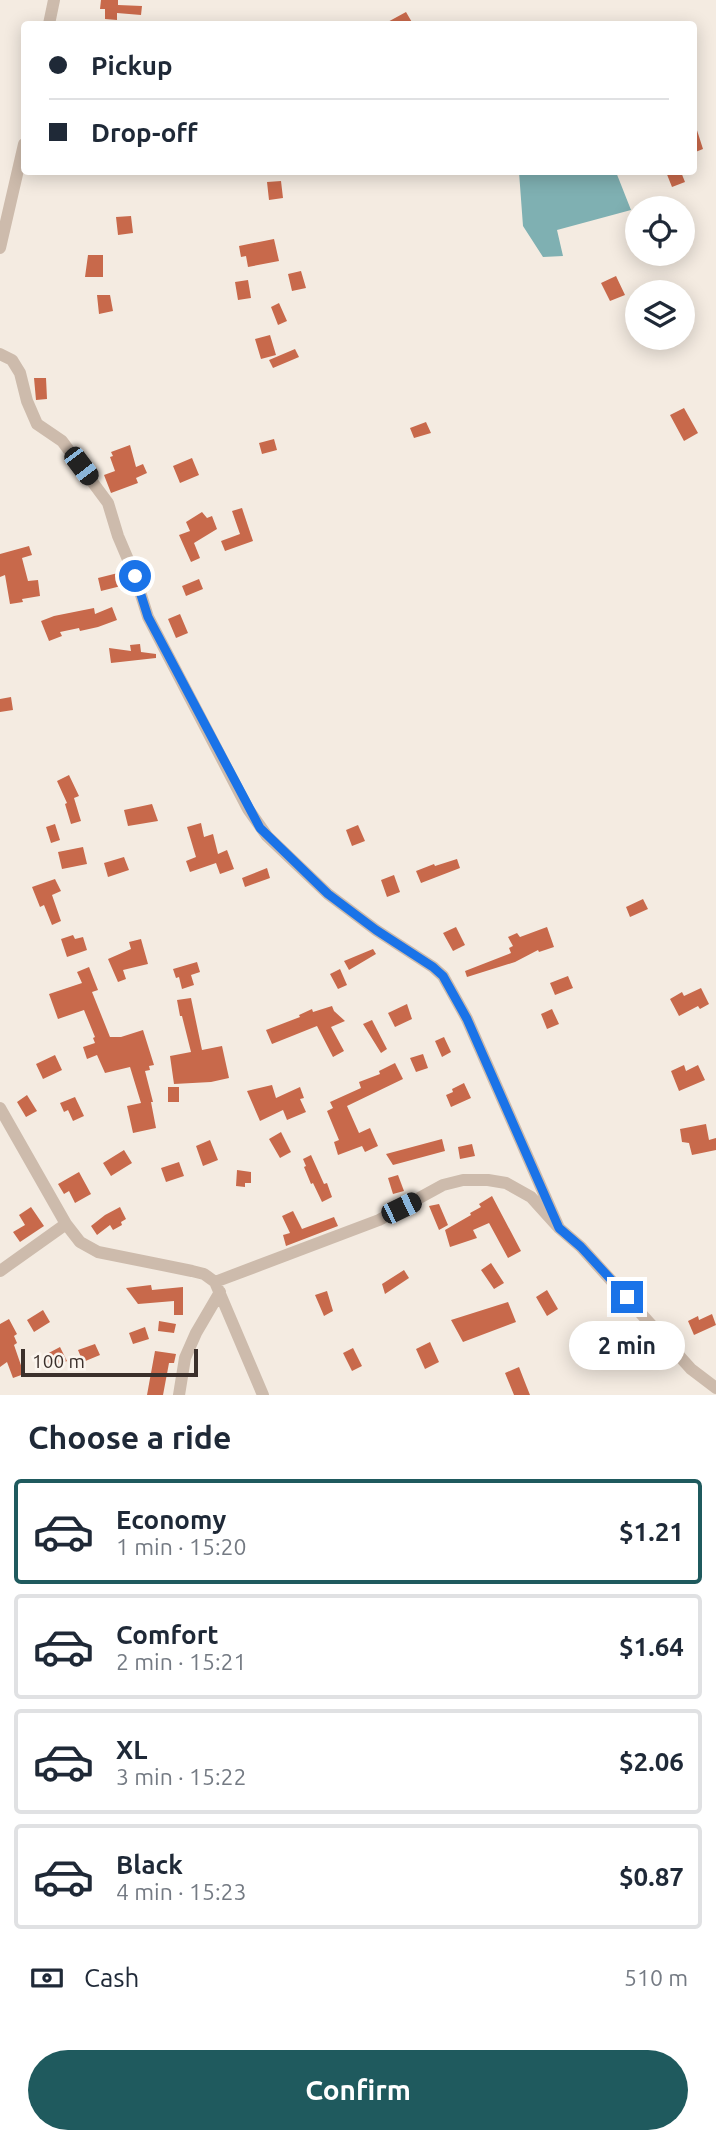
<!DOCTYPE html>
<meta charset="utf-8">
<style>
:root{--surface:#fff;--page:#f6f6f7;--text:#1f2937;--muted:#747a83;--line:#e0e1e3;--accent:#1f5a5e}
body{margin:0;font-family:Ubuntu,sans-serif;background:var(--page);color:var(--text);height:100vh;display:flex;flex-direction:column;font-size:26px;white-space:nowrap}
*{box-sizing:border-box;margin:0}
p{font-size:23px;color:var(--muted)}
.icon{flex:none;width:38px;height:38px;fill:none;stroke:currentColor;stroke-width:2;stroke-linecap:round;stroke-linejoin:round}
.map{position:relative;height:1395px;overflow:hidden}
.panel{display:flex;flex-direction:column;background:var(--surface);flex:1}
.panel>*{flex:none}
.top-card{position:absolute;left:21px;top:21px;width:676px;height:154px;border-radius:7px;box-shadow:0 4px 18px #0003;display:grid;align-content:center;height:154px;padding:0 28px;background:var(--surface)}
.buttons{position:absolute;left:625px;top:196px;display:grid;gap:14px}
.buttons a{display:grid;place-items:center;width:70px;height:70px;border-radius:50%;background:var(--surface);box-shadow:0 4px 18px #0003;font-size:35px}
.scale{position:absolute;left:21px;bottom:18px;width:177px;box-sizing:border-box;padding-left:7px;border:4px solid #3b302b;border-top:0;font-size:19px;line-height:24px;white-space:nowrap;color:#3b302b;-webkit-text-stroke:5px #fbf5ee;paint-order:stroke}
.end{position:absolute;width:32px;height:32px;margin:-16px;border:9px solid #1a73e8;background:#fff;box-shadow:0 0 0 4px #fff}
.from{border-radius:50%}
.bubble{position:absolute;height:49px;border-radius:24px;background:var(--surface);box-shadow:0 4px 18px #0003;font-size:23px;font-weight:600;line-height:49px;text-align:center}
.car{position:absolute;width:21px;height:42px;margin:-21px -10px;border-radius:9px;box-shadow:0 0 5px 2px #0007;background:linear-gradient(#222 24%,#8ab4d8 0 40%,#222 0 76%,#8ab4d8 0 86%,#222 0)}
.top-card b{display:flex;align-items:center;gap:24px;height:66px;font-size:26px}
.top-card b+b{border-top:2px solid var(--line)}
.top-card i{width:18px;height:18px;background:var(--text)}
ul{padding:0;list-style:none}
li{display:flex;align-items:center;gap:21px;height:105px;margin:0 14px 10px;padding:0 14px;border:4px solid var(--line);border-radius:7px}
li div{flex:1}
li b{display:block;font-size:26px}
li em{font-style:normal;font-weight:600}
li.active{border-color:var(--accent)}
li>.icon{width:63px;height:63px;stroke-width:1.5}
h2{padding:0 28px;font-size:32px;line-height:84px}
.pay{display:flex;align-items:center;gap:18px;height:77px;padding:0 28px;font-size:26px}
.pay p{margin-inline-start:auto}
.cta{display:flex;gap:14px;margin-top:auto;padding:14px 28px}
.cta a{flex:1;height:80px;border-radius:42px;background:var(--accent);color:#fff;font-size:28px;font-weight:600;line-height:80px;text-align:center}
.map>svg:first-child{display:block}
</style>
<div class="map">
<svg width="716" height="1395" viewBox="0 0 716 1395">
<rect width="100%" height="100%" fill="#f4ebe1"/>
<path fill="#7fb0b2" d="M519,172h97l15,38 -74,20 6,26 -20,1 -20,-31z"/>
<path fill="#c8694b" d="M101,0h17v5l24,1 -1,9 -24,-2v7l-12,-1v-10h-5z
M406,12l7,12h-29z
M693,124h2l8,25 -10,4z
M666,172h15l4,10 -13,5z
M281,181l2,17 -14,2 -2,-18z
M131,216l2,17 -15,2 -2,-18z
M274,239l5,22 -31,6 -2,-11 -5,1 -2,-11z
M88,255h15v22h-18z
M301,271l5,17 -14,3 -4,-17z
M616,276l9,19 -15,6 -9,-18z
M248,280l3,18 -13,2 -3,-18z
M97,295h13l3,16 -14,3z
M279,303l8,18 -9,4 -7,-18z
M270,335l6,20 -15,4 -6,-20z
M295,349l4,8 -26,11 -4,-8z
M34,378h12l1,21 -11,1z
M684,408l14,25 -14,8 -14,-26z
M426,422l5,11 -17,5 -4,-10z
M274,439l3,11 -15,4 -3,-11z
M130,445l6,22 7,-3 4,9 -11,5 2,5 -27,10 -7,-18 11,-4 -5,-14 3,-1 -2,-4z
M192,458l7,17 -19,8 -7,-17z
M242,508l11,33 -28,10 -4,-10 19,-7 -8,-23z
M202,512l5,6 5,-2 5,13 -23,14 6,15 -9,4 -12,-27 11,-4 -4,-9z
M29,546l3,9 -10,3 6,23 10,-1 2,16 -18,3 1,3 -13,2 -5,-29 -5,2v-23z
M118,573l3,13 -20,5 -3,-13z
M199,579l4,10 -17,7 -4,-10z
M112,607l5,13 -19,7 -18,4 -1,-3 -19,4 2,4 -13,5 -8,-20 13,-5 40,-8 1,6z
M180,614l8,19 -12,5 -8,-19z
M140,644l1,8 15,2v4l-45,5 -2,-15 22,3 -1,-6z
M11,697l2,13 -13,2v-13z
M69,775l10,21 -5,2 7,23 -10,3 -6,-20 2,-1 -10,-22z
M152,804l6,17 -30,5 -4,-16z
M201,823l3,14 9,-3 5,20 9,-4 7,19 -14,5 -4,-11 -26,9 -4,-11 10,-4 -9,-30z
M55,824l5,16 -9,3 -5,-16z
M358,825l7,16 -13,5 -6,-16z
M83,847l4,17 -25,5 -4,-17z
M124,857l5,13 -21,7 -4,-14z
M457,859l3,9 -39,15 -5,-12 18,-7 1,2z
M267,868l3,10 -25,9 -3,-9z
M394,875l6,17 -13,5 -6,-17z
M55,879l6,12 -9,4 9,26 -9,4 -8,-20 -4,2 -8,-20z
M643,899l5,10 -18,8 -4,-10z
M456,927l9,18 -12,6 -10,-18z
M547,927l7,20 -15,5 -1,-2 -23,12 -48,15 -2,-6 46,-18 -2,-5 4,-2 -5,-9 9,-4 3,4z
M73,935l2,4 8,-2 4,13 -20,7 -6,-18z
M141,939l7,25 -25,6 3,9 -8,3 -10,-23 23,-10 -2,-7z
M373,949l3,5 -27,16 -5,-9z
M197,962l3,10 -9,3 3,10 -12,4 -3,-12 -3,1 -3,-9z
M89,967l9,23 -6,2 18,45h11l22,-7 11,35 -5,1 1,4 -5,1 8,31h-2l5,26 -23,5 -6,-27 14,-3 -11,-36 -25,6 -8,-18 -10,4 -4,-12 12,-4 -2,-5 2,-1 -11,-27 -26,9 -9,-25 33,-11 -5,-11z
M340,969l7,16 -9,4 -8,-15z
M568,976l5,12 -18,7 -5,-12z
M701,988l8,16 -9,5 -2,-3 -19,10 -9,-17 12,-7 2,4z
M191,998l11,52 20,-4 7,32 -18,4 -37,2 -4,-28 21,-4 -9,-36h-2l-3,-16z
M407,1004l5,15 -17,8 -7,-14z
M332,1006l2,5 11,10 -14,6 13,24 -11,6 -16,-31 -45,18 -6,-14 34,-13 -1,-2 13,-6 1,3z
M552,1009l7,15 -12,5 -6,-15z
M372,1020l15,29 -6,4 -18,-29z
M444,1037l7,15 -9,5 -7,-16z
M423,1054l5,14 -12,4 -6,-14z
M55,1055l7,15 -19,9 -7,-15z
M395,1063l8,16 -56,27 12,27 11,-5 8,18 -13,6 -3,-6 -24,9 -4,-13 5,-2 -12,-29 6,-3 -3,-6 31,-14 -2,-6 21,-8 -1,-3z
M684,1065l2,6 12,-6 7,15 -26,11 -8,-20z
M464,1083l7,15 -20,9 -5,-12 7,-3 -1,-3z
M272,1085l4,13 24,-11 4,11 -4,1 6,13 -19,8 -4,-10 -23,11 -13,-30z
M168,1087h11v15h-11z
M27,1095l10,16 -11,6 -9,-15z
M75,1097l9,19 -11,5 -5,-11 -4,2 -4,-9z
M706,1124l3,16 7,-2v12l-24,5 -3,-12 -7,-1 -2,-13z
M281,1132l10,20 -11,6 -11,-19z
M442,1139l3,12 -52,14 -7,-11z
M210,1140l8,20 -15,6 -7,-20z
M472,1144l3,12 -15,3 -2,-12z
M124,1150l8,13 -21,13 -8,-13z
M311,1155l13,29 3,-1 5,14 -10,5 -9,-19 -2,1 -7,-17 2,-1 -3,-7z
M179,1162l5,14 -18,6 -5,-14z
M237,1170l14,2v11h-6v4l-9,-1z
M79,1172l12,22 -16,9 -6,-12 -5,3 -6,-10z
M398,1175l6,16 -11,3 -5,-16z
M492,1196l29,55 -13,7 -19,-35 -16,7 4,8 -27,9 -5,-17 26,-15 -1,-2 11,-6 -2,-3z
M439,1204l9,21 -9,5 -10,-24z
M31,1207l13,19 -24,16 -7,-10 12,-7 -6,-10z
M120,1207l6,12 -5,3 1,3 -9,5 -3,-5 -13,10 -6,-9 14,-11z
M293,1211l9,18 32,-12 4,9 -52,20 -3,-11 7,-2 -8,-17z
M491,1263l13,20 -10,6 -13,-19z
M404,1270l5,8 -24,16 -3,-10z
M151,1285l1,5 31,-3v28h-9v-14l-36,3 -12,-16z
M547,1290l11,19 -11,7 -11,-19z
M327,1291l6,20 -9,5 -9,-21z
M508,1302l8,20 -53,20 -12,-22z
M43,1310l7,12 -16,10 -7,-12z
M712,1314l4,11 -22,10 -6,-14 10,-5 1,4z
M9,1319l8,15 -3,2 3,7 -3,2 10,29 -11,4 -6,-16 -7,5v-43z
M159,1321l17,3 -2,9 -16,-2z
M145,1327l4,12 -16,5 -4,-11z
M430,1342l9,20 -14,7 -9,-20z
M95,1344l5,11 -17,7 -5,-12z
M60,1347l7,14 -9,5 -1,-3 -7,4 -7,-11z
M353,1348l9,18 -10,5 -9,-18z
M155,1351l21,3 -2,9h-5l-6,32h-16z
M519,1367l7,18 4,10h-16l-9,-22z"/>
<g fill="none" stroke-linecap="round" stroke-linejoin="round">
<path stroke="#cdbbac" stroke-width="12" d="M49,24l5,-24
M0,248l24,-104
M0,354l12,6 8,13 7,28 10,23 25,17 46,62 10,33 17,40 13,41 100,192 19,27 61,58 48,36 57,37 10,9 24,43 92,209
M0,1108l66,116 14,18 18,10 94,19 12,3 11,8 48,113
M0,1271l66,-47
M215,1282l164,-62 64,-35 20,-5h25l18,3 25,14 28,31 22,19 110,122 25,19
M179,1395l6,-37 11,-25 24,-41"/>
</g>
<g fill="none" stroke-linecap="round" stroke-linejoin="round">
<path stroke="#1a73e8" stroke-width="9" d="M135,576l13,41 112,211 68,66 48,36 57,37 10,9 24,43 92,209 22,19 46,50"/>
</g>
</svg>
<div class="buttons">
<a><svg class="icon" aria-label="locate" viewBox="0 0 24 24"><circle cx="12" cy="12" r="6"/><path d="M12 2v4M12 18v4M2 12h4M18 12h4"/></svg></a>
<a><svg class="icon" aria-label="layers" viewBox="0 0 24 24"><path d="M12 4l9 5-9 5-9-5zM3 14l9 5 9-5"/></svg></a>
</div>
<div class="scale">100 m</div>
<i class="end from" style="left:135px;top:576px"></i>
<i class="end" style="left:627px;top:1297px"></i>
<div class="bubble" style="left:569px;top:1321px;width:116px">2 min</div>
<i class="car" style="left:81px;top:466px;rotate:143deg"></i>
<i class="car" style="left:401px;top:1208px;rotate:64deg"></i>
<div class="top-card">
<b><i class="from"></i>Pickup</b>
<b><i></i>Drop-off</b>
</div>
</div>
<section class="panel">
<h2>Choose a ride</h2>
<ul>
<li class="active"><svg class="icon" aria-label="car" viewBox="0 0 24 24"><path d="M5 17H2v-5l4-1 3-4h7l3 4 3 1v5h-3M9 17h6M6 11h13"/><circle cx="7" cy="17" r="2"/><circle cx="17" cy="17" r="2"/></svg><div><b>Economy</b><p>1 min · 15:20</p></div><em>$1.21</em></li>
<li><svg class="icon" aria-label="car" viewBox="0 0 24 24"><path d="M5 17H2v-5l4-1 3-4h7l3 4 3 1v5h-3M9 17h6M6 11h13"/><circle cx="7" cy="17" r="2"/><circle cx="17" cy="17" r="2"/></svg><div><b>Comfort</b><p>2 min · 15:21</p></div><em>$1.64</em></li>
<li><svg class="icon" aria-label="car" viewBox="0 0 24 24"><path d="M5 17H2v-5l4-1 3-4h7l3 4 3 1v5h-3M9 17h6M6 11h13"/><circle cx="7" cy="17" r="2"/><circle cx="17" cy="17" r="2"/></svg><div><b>XL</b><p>3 min · 15:22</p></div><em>$2.06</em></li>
<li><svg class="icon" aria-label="car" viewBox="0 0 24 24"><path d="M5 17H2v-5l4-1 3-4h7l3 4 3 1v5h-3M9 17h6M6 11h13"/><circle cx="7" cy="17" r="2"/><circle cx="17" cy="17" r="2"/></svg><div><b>Black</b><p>4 min · 15:23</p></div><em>$0.87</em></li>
</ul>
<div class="pay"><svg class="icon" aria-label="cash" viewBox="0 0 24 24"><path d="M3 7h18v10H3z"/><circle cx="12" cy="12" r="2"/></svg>Cash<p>510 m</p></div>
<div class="cta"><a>Confirm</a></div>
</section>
